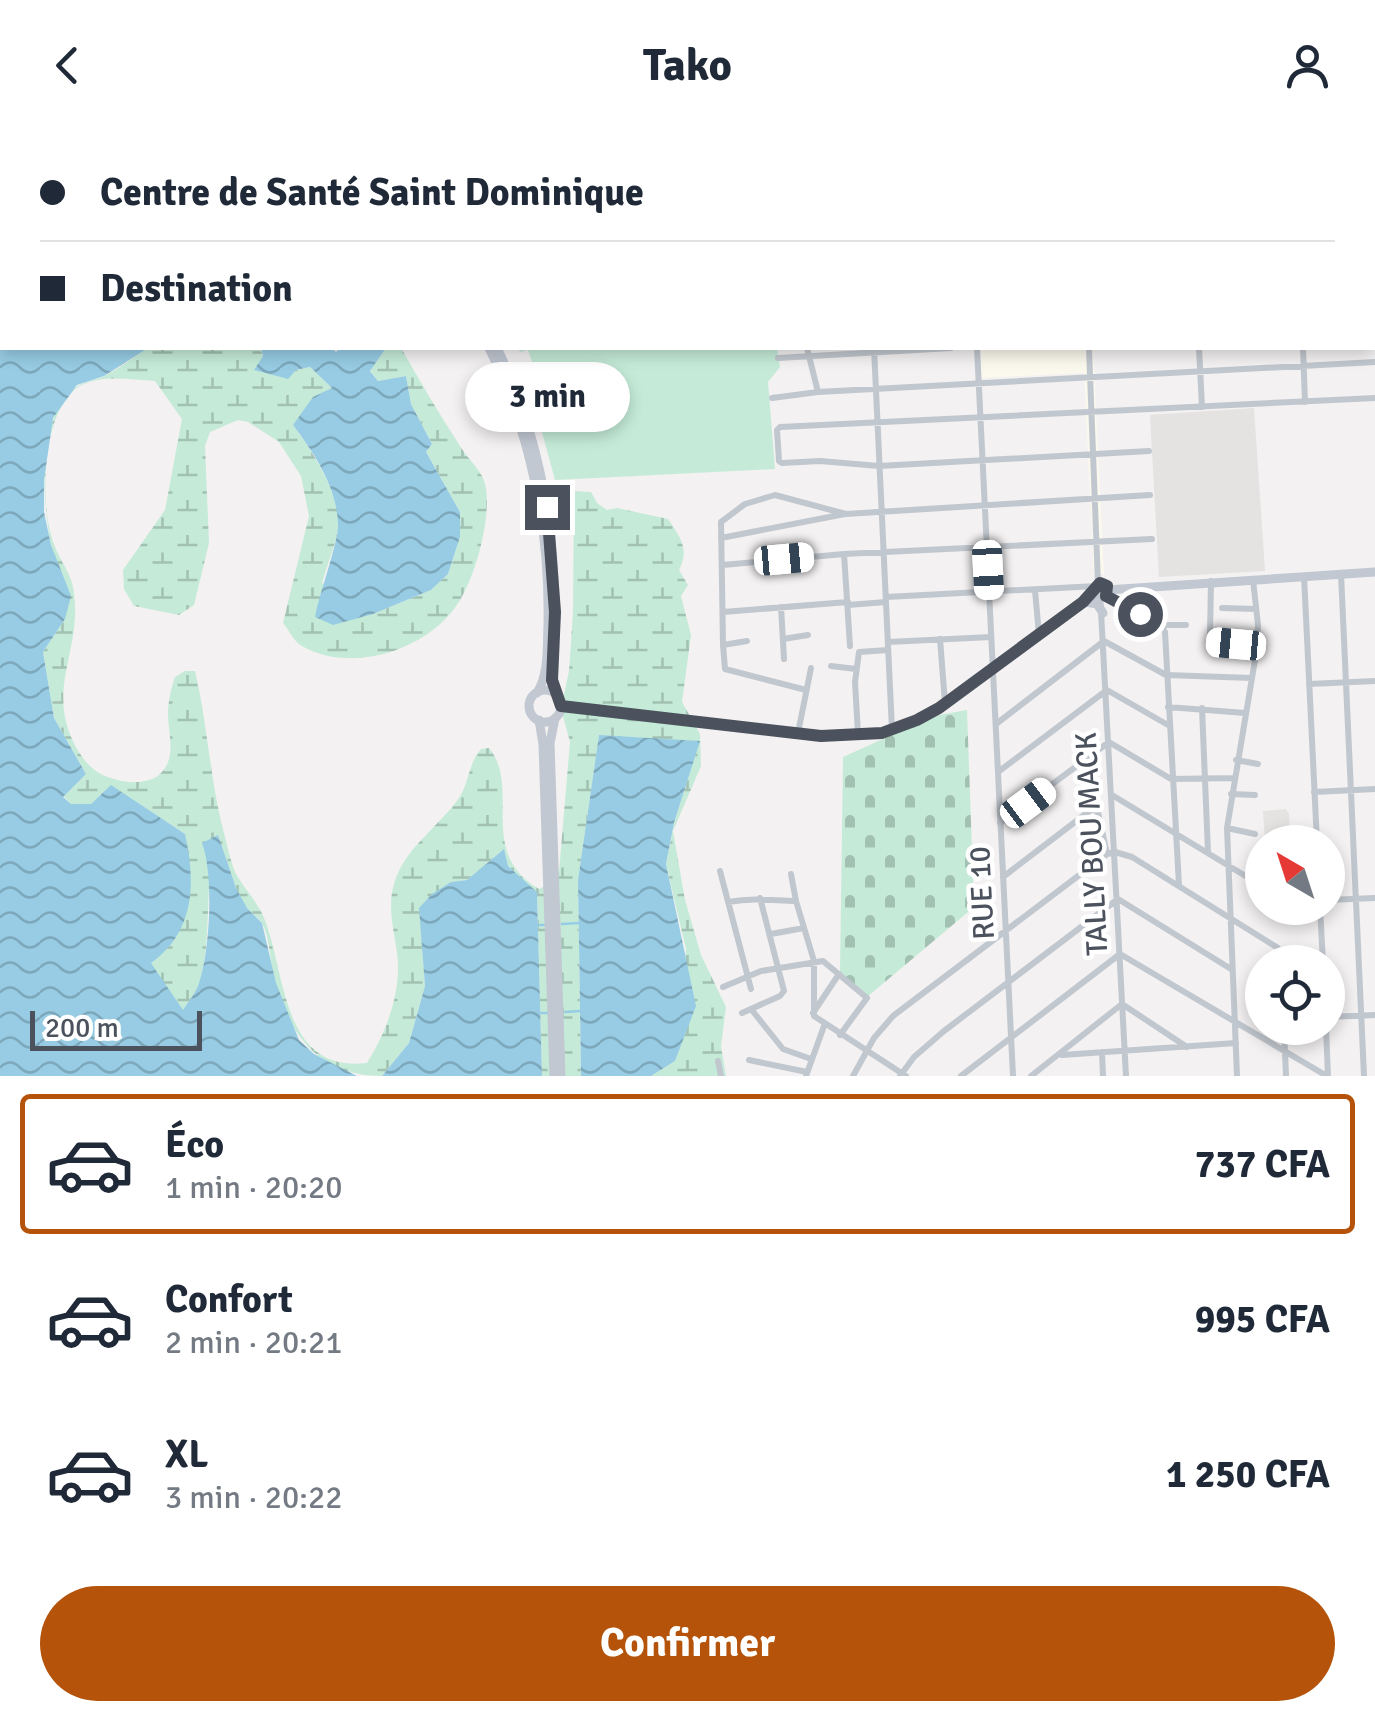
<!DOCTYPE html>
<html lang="fr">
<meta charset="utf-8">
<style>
:root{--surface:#fff;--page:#f6f6f7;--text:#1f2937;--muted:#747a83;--line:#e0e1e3;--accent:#b45309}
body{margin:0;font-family:Signika,sans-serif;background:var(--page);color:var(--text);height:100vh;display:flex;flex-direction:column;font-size:38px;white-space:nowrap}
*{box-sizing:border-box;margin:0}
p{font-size:32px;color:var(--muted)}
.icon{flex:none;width:55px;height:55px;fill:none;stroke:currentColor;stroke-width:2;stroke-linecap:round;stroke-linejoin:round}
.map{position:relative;height:946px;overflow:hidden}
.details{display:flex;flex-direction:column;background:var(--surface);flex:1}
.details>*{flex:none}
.top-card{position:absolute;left:0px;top:0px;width:1375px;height:220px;box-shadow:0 5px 15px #0003;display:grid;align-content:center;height:220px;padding:0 40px;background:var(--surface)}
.needle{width:65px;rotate:321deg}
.controls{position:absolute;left:1245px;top:695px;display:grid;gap:20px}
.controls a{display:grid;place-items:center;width:100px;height:100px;border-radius:50%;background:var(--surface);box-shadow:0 5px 15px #0003;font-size:50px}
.scale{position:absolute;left:30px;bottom:25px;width:172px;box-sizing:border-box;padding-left:10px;border:5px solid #4b525d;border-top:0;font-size:28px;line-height:35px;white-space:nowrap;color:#4b525d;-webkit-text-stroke:8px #fff;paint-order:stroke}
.end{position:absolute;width:45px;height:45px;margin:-22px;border:12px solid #4b525d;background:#fff;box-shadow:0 0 0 5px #fff}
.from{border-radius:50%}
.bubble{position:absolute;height:70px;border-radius:35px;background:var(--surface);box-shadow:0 5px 15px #0003;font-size:32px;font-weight:700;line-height:70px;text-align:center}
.car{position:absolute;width:30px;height:60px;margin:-30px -15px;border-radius:12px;box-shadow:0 0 8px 2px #0007;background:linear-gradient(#fff 24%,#345 0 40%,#fff 0 76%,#345 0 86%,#fff 0)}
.top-card b{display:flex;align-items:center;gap:35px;height:95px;font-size:38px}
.top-card b+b{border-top:2px solid var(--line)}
.top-card i{width:25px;height:25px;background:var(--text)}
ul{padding:18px 0 0;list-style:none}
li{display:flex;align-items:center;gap:30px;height:140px;margin:0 20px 15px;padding:0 20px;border:5px solid transparent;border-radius:10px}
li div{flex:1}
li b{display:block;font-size:38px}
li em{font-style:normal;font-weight:700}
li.current{border-color:var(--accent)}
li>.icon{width:90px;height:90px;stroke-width:1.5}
.primary-button{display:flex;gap:20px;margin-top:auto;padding:20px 40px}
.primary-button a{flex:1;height:115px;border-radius:60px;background:var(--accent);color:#fff;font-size:40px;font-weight:700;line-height:115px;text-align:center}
header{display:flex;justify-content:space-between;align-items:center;height:130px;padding:0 40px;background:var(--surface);font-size:45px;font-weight:700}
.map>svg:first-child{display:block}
</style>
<header><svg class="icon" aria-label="back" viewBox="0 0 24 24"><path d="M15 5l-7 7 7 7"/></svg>Tako<svg class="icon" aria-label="person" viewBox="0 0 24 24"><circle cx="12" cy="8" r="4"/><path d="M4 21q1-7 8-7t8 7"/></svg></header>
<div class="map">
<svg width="1375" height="946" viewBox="0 0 1375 946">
<defs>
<pattern id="wetland-marsh" width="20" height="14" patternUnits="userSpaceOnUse" patternTransform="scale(2.5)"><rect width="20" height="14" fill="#c5ebd8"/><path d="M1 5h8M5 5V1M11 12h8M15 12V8" fill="none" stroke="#a2c1b2"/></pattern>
<pattern id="cemetery-stones" width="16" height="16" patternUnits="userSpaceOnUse" patternTransform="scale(2.5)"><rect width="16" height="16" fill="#c5ebd8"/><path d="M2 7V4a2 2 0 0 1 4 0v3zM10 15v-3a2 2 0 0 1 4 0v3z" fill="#a2c1b2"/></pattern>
<pattern id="water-waves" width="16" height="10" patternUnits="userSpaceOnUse" patternTransform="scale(2.5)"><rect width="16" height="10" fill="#97cce4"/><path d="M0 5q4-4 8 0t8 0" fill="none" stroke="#7da8bc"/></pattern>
</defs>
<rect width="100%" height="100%" fill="#f3f1f1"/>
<path fill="#fbf8ed" d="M980,218h102l1,7v-7h10l11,226 -10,2 -10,-203 -103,5z"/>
<path fill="#e4e3e2" d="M1254,278l11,163 -106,6 -9,-162z
M1286,679l3,5 1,28h-25l-2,-31z"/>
<path fill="url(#wetland-marsh)" d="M35,0h301v2h-299z
M148,218h112l3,8 -8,13 41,1 14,-3 23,22 -40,36c19,26 50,72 45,106 -4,17 -11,35 -16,52l51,31 58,-24 17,-16 12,-37v-25l-34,-60 6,-8 -21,-40 -5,-28 -28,5 -8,-11 16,-22h15c19,33 38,66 59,98 7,12 23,26 25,38 8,32 -11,100 -31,125 -32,42 -104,65 -152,37 -8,-4 -13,-16 -19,-23l26,-107 -8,-40 -22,-34 -31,-20 -10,-2 -28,12 -5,14 4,97 -15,62 -15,10 -45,-9 -10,-17 -1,-19 42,-60 17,-91 -27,-38c-26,-1 -51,-7 -75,5 -39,22 -41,121 -26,158 6,18 18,29 20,49 8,60 -30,97 3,156 11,18 20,26 41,31 11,4 35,3 43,-7 16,-16 7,-40 7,-59 0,-12 3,-26 7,-37l10,-6h10c13,55 15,112 30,166 3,12 6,26 11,37 11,19 25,31 31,52 19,56 18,147 100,137 20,-32 35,-72 30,-110 -3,-24 -10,-45 -3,-69 10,-36 45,-57 65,-86 10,-15 10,-36 22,-49l8,-1c33,40 -13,105 50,141l10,-5 10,-12 11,-130 -9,-33 8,-38 4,-59 1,-121 17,1 6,11 10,7 10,-2 51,11c12,18 22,30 11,51l9,15 -7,11 10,39 -9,67 18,32 1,32 -28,65 12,69 16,55 25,52 -5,39 5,30h-75l24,-15 11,-112 -20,-85 8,-40 25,-82 -100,-6 -21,144 3,196h-39l-5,-183 -29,-27 -5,-16 -36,30 -16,2 -31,26 5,78 -16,57 -27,33c-63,0 -94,-41 -108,-100 -4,-15 -4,-38 -12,-53 -3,-6 -12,-10 -16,-16 -14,-21 -20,-49 -28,-72 -16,48 -4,101 -19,149 -3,9 -11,18 -16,27l-33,-48 35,-129 -74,-48 -20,18h-20l-8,-8 23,-22 -32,-56 -11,-66 22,-33c-11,-60 -45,-184 9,-230 8,-7 18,-8 28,-12 16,-7 31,-20 46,-29z"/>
<path fill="url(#cemetery-stones)" d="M967,580l7,197 -107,90 -27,-24 3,-216 91,-41z"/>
<path fill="#c5ebd8" d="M518,218h259l3,19 -12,15 7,87 -220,11 -15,-55 11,-6 -23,-69 -8,2z"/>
<path fill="url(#water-waves)" d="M0,140l2,78h146l-44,28 -27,9 -24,33 -9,62v32l7,33 20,51 -6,23 -22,33 11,66 32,56 -23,23 8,7h20l20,-19 74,49c11,48 10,98 -34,129l32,47c5,-8 13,-17 16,-27 11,-33 15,-108 3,-140l16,-8 18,53 11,20 15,15 14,60 23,57 15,14 43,22h-357z
M261,218h71l4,4 4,-4h46l-16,23 8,10 28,-5 5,28 21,40 -6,8 34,60v25l-12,37 -17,16 -58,24 -40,11 -18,-8c4,-23 24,-76 23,-93 -1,-37 -24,-71 -45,-99l20,-28 19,-9 -22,-21 -14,3 -8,9 -34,-9 9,-14z
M599,605l101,6 -26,82 -8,41 30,142 -21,55 -24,15h-70l-3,-196z
M504,719l4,17 29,26 5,184h-160l27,-33 16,-57 -6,-78 13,-14 19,-12 16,-2z"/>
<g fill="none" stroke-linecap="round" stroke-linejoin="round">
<path stroke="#97cce4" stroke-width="2.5" d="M562,794l17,-1
M538,795h6
M565,882l15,-1
M540,883h7"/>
<path stroke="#c1c7ce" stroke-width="6" d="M487,0v2
M520,0v2
M606,0v2
M690,0v2
M724,0v2
M759,0v2
M863,0v2
M966,0v2
M1079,0v2
M1188,0v2
M1292,0v2
M452,2v-2
M1372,20h3
M1372,56h3
M1372,90h3
M1372,125l3,-1
M1372,159h3
M1372,196h3
M807,218l11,44
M874,218l18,382
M977,218l36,728
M1089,218l9,236
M1199,218l3,59
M1303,218l2,54
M778,228l173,-10
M772,268l46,-6 557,-30
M1149,321l-270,15 -59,-5 -38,2 -3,-2 -2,-31 3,-3 595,-29
M721,408l124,-24
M844,424l6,92
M723,435l121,-11 308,-15
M1341,444l23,502
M1304,446l13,266
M1035,460l4,45
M1100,463l26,483
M1106,466l55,29 4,7 14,253
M886,467l211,-11
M848,475l38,-3
M781,477l3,52
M1222,478l34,1
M723,482l125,-10
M1162,495h24
M1210,504l1,-53
M783,509l25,-4
M940,509l5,64
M747,511l-24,4 2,24 81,21
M888,512l103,-5
M1216,513l41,3
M723,515l-2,-123 24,-18 30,-9 71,19 304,-19
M831,536l25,3
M1309,554l66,-3
M1168,577l77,6
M1202,578l6,144
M996,594l108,-83 62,34 86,3
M798,603l13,-65
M858,604l-3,-52 4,-30 29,-2
M1236,630l22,4
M998,642l109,-82 61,35
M1314,662l61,-3
M1231,664l24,1
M1112,665l150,91
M1000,693l109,-81 62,37 63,-1
M1227,698l28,6
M720,741l31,118
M791,744l5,27
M1003,747l89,-68 6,3 9,42
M1328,770l47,-2
M728,772c24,-4 43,-2 68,-1l18,60v55l92,60
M1320,778l3,54
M771,804l33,-6
M723,857l38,-16 62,-10 44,37 -27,37
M751,879l32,40 28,10
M742,883l38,-17 4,-5 -24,-93
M813,883l26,-39
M1328,887l47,-2
M1284,898l2,48
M1326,898l2,48
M1102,922l1,24
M1062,925l174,-12
M749,930l58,12
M718,931l3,15
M806,946l18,-50
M853,946l21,-38 19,-22 214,-162 8,-2 17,5 146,91 2,14
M900,946l14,-19 30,-26 174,-132 113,70
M961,946l159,-122 207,122
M1031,946l91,-72 65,43
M1237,946l-10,-248 30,-180 1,-23 -5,-45"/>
<path stroke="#c1c8d2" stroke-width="9" d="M371,0v2
M380,0l1,2
M1011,2l41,-2
M489,218c42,85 61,182 59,277 -1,22 1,49 -11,68
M497,218c40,81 57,172 58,262 0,23 -2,46 -3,70l4,14
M1096.5 458a5.5 5.5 0 1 1 11 0a5.5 5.5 0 1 1-11 0Z
M1107,460l268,-18
M1086,472l11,2 6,9
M529 576a16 16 0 1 1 32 0a16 16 0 1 1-32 0Z
M561,576l260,30 61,-3 35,-13 22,-12 160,-116
M555,588l-5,25 11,333
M539,590l4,24 11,332"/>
</g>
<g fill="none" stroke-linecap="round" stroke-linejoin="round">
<path stroke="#4b525d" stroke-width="12" d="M547,377l8,105 -3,68 9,26 260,30 61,-3 35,-13 22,-12 144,-106 17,-19 7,3 -1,10 34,18"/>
</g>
<g text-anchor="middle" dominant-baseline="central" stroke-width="9" stroke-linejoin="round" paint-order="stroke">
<g font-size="30" fill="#4b525d" stroke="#fff">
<text transform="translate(1092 714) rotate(-93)">TALLY BOU MACK</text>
<text transform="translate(982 763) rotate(-93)">RUE 10</text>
</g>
</g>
</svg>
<div class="controls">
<a><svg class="needle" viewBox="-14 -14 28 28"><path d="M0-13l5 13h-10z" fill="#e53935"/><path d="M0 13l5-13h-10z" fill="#747a83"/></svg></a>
<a><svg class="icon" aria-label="locate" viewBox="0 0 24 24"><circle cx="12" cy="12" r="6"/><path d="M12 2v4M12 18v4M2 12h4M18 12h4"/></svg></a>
</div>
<div class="scale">200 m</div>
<i class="end from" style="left:1140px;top:484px"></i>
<i class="end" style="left:547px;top:377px"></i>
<div class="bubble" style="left:465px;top:232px;width:165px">3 min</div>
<i class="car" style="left:784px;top:429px;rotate:85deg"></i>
<i class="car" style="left:988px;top:440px;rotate:177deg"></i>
<i class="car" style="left:1236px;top:514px;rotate:275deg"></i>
<i class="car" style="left:1028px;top:673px;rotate:53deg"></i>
<div class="top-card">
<b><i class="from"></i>Centre de Santé Saint Dominique</b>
<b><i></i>Destination</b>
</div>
</div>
<section class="details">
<ul>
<li class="current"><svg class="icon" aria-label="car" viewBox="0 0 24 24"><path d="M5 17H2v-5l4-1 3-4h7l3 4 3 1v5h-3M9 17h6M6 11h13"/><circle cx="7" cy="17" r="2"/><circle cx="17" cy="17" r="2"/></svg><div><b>Éco</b><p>1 min · 20:20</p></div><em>737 CFA</em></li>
<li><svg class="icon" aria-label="car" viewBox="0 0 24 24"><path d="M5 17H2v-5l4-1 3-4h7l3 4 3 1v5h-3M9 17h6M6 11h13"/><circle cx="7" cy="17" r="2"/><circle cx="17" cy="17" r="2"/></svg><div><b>Confort</b><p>2 min · 20:21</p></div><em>995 CFA</em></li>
<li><svg class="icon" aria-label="car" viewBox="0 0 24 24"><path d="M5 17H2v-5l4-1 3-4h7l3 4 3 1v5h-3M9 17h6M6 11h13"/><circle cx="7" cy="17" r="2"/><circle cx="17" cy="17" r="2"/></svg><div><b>XL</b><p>3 min · 20:22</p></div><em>1 250 CFA</em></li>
</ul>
<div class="primary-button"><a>Confirmer</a></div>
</section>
